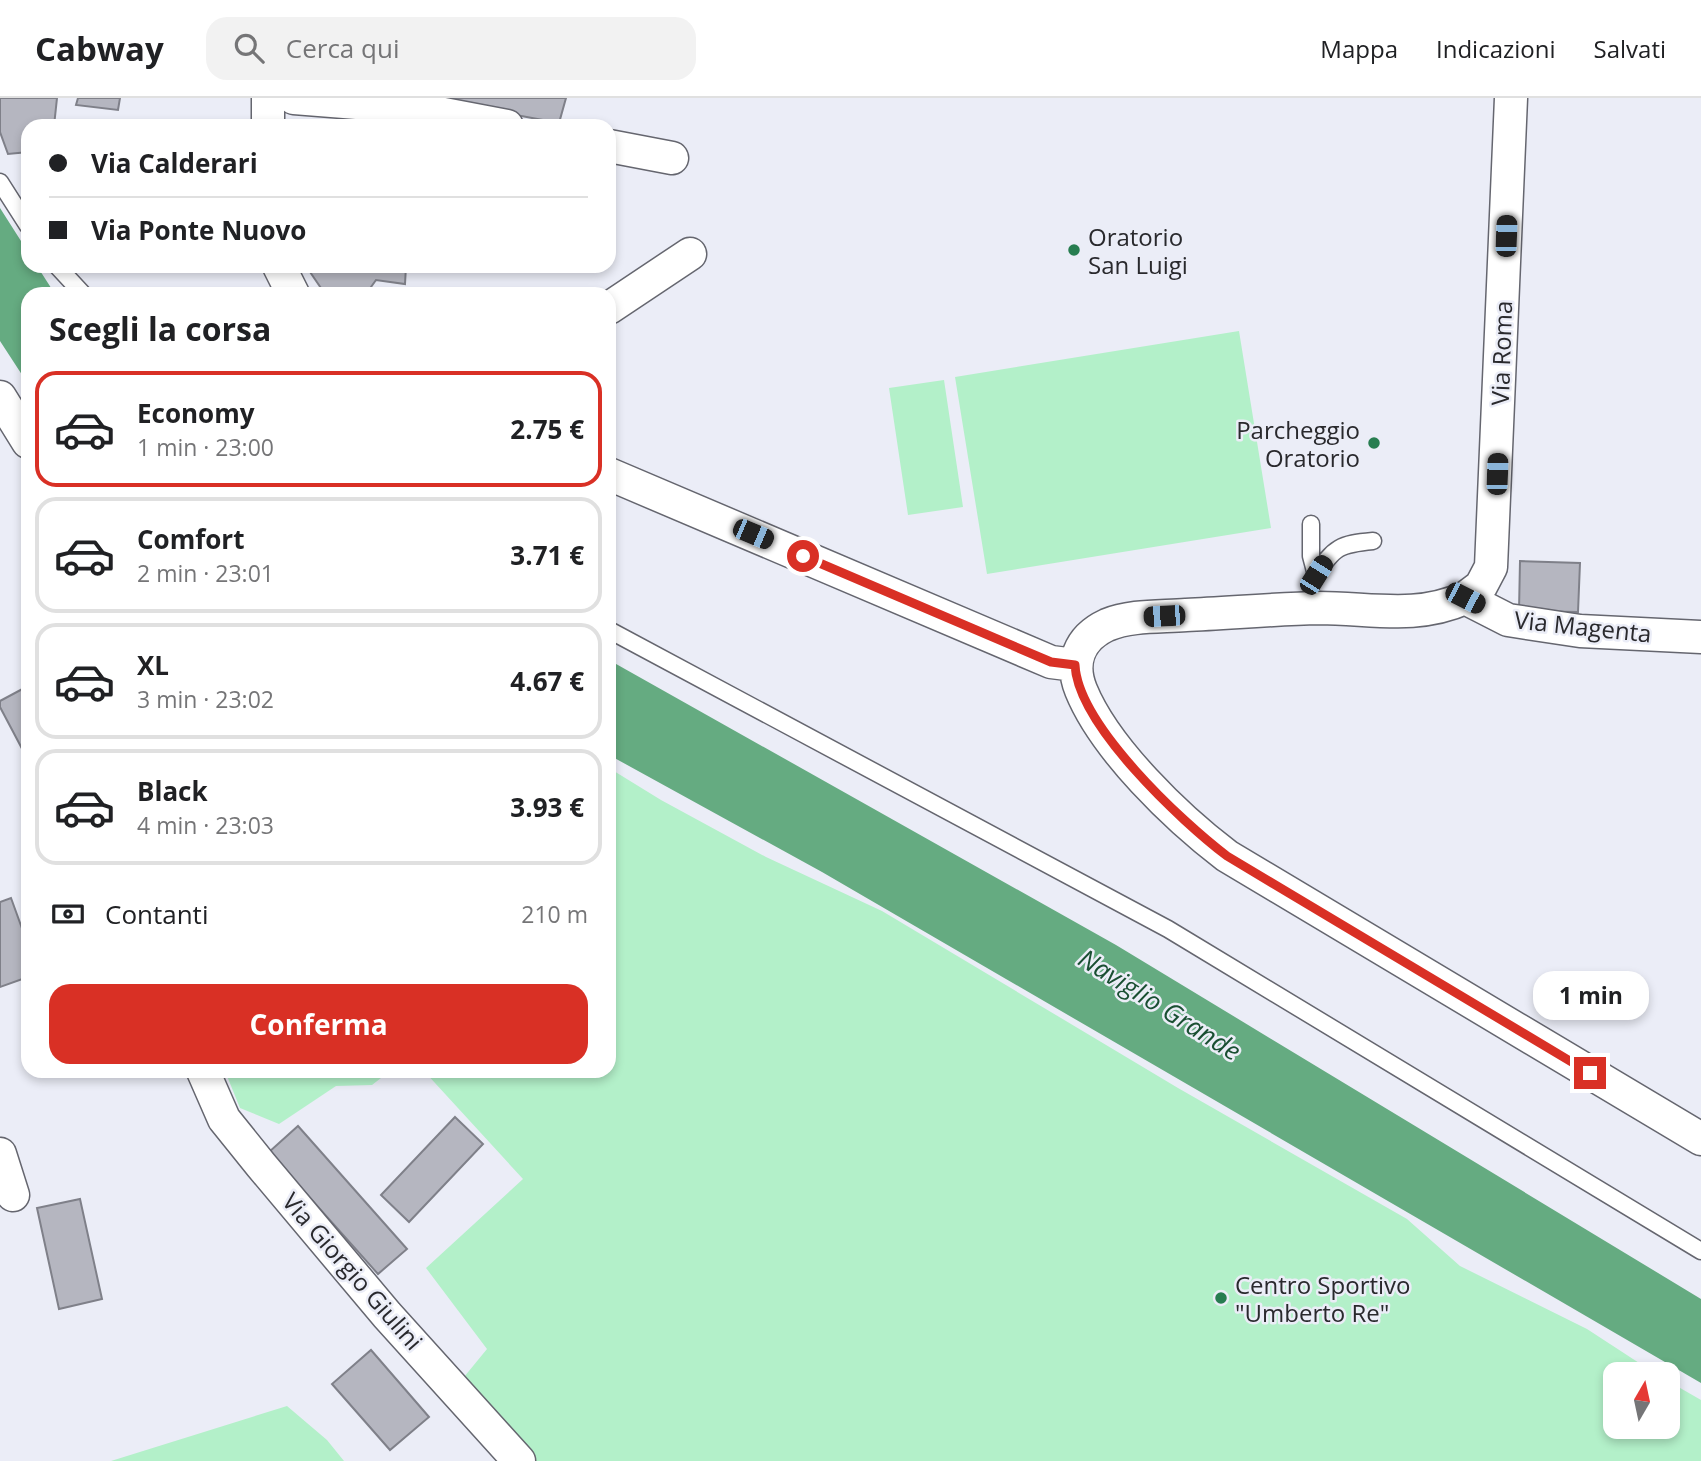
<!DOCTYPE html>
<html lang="it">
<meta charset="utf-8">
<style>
:root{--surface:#fff;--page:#f2f2f2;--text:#202124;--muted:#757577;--line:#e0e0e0;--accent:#d93025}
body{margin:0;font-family:"Open Sans",sans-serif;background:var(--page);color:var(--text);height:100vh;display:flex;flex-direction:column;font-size:26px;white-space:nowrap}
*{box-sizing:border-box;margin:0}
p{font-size:23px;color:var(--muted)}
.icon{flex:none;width:38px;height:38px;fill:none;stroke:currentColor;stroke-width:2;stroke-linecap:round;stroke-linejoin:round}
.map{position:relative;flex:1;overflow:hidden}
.side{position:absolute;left:21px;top:189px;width:595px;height:791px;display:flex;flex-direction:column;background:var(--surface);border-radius:21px;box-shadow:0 4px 10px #0003}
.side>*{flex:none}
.top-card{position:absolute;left:21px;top:21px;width:595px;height:154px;border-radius:21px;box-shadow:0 4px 10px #0003;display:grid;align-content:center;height:154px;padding:0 28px;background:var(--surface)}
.needle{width:46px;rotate:9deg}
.buttons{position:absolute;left:1603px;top:1264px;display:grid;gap:14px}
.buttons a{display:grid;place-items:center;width:77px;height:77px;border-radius:14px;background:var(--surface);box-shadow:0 4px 10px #0003;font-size:35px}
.end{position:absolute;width:32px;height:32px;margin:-16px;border:9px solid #d93025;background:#fff;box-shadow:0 0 0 4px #fff}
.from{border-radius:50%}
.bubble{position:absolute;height:49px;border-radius:21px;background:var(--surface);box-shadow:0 4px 10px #0003;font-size:23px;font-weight:700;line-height:49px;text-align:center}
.car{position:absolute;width:21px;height:42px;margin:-21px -10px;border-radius:9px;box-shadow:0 0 5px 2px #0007;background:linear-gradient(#222 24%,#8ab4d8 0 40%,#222 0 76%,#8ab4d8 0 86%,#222 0)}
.top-card b{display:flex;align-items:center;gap:24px;height:66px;font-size:26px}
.top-card b+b{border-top:2px solid var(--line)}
.top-card i{width:18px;height:18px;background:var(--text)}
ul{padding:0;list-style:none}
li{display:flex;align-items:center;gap:21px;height:116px;margin:0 14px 10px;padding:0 14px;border:4px solid var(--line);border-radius:21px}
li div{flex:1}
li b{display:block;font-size:26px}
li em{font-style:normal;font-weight:700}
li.active{border-color:var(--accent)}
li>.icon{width:63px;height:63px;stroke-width:1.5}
h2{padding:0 28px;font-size:32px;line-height:84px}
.pay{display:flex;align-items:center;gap:18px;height:77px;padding:0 28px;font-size:26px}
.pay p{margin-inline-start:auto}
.action{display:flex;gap:14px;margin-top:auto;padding:14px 28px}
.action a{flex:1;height:80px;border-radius:21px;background:var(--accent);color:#fff;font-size:28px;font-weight:700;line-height:80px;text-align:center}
header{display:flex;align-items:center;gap:42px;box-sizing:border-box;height:98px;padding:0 35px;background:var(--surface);border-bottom:2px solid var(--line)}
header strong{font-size:33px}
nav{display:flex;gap:38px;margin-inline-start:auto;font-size:24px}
.search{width:490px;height:63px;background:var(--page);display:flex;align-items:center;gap:18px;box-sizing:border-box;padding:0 24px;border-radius:21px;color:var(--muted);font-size:26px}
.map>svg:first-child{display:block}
</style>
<header>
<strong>Cabway</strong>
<div class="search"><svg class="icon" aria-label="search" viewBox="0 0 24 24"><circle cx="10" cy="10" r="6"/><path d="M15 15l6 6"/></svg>Cerca qui</div>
<nav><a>Mappa</a><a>Indicazioni</a><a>Salvati</a></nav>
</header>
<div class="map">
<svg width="1701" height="1363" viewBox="0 0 1701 1363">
<rect width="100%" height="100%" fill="#ebedf7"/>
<path fill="#b3f0c9" d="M1239,233l32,197 -284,46 -32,-197z
M944,282l19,127 -55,8 -19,-127z
M609,670l52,32 105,57 116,54 296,177 229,131 53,47 127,63 69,45h-41v52h53v-45l33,19v61h-1182l-64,-73 32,-39 -61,-81 97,-89 -99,-108h185z
M225,973h165l-18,14 -36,1 -57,38 -39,-16z
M287,1308l40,34 17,21h-233z"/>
<path fill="#65ab81" d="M0,110l28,44v14h9l18,28h-27v90l-28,-43z
M609,562l507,285 585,354v84l-879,-511 -213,-117z"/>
<path fill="#b5b6c0" stroke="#7f8089" stroke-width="2" d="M0,0h57l-3,28h-26v26l-20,2 -8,-22z
M78,0h42l-2,12 -42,-5z
M426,0h140l-7,25z
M306,168h100l-1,18 -29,-4 -10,14h-41z
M1520,463l60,2 -2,49 -59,-1z
M28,588v74l-28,-53v-6z
M11,800l17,47v32l-28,10v-85z
M455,1019l28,27 -74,78 -28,-27z
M298,1028l109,123 -29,25 -109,-122z
M80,1101l22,100 -43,10 -22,-101z
M371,1252l58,67 -39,33 -58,-66z"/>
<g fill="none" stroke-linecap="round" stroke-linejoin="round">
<defs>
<path id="lane" d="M0,84l28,44
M57,168l26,28
M1311,426v32l5,19c18,-28 24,-31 57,-34
M609,532l559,299 533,322"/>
<path id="street" d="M294,0l113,9v-9
M407,9l100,19
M268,28v-28
M609,48l63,12
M279,168l14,28
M609,210l81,-54
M0,299l28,45
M609,376l442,188 24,3
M1465,500l16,-12 10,-19 20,-469
M1701,539l-121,-6 -72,-11 -43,-22c-49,22 -94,10 -146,10 -44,1 -89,5 -133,7 -25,2 -55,0 -79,10 -28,13 -37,38 -26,65 24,59 96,128 146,166l474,283
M203,973l21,48 37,46 126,150 132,146
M0,1056l13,41"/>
</defs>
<use href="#lane" stroke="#65666f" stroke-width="19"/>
<use href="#street" stroke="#65666f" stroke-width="35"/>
<use href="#lane" stroke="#fff" stroke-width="16"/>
<use href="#street" stroke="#fff" stroke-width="32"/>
</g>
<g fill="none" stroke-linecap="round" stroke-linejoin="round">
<path stroke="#d93025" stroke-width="9" d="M803,458l248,106 24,3c3,60 106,156 152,191l363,217"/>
</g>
<g fill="#277d50" stroke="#ebedf7" stroke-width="2.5">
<circle cx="1074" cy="152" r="7"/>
<circle cx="1374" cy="345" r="7"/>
<circle cx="1221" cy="1200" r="7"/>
</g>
<g text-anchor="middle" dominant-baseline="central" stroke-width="5" stroke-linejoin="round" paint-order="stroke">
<g font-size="24" fill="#29292d" stroke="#ebedf7" text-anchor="start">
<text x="1088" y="138">Oratorio<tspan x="1088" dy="28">San Luigi</tspan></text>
<text x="1360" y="331" text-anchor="end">Parcheggio<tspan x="1360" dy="28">Oratorio</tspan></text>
<text x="1235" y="1186">Centro Sportivo<tspan x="1235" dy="28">"Umberto Re"</tspan></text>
</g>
<g font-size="24" fill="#29292d" stroke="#ebedf7">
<text transform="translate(1501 255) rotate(-88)">Via Roma</text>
<text transform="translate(1583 528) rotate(6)">Via Magenta</text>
<text transform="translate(353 1173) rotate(49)">Via Giorgio Giulini</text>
</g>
<g font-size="26" font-style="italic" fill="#194f32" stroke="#ebedf7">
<text transform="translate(1160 906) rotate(32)">Naviglio Grande</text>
</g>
</g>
</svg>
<div class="buttons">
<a><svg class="needle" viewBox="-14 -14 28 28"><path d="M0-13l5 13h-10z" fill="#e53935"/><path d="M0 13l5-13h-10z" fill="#757577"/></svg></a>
</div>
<i class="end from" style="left:803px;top:458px"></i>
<i class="end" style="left:1590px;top:975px"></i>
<div class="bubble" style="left:1533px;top:873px;width:116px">1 min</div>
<i class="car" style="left:1506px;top:138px;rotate:2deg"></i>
<i class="car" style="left:1497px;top:376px;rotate:2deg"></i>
<i class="car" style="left:753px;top:436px;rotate:113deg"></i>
<i class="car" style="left:1316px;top:477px;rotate:32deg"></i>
<i class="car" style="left:1465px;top:500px;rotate:117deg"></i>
<i class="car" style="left:1164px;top:518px;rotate:267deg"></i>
<div class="top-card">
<b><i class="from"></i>Via Calderari</b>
<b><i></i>Via Ponte Nuovo</b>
</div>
<section class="side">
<h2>Scegli la corsa</h2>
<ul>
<li class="active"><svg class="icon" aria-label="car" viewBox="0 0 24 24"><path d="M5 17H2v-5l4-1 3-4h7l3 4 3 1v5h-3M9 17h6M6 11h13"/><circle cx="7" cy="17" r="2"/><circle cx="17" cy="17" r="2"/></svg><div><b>Economy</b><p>1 min · 23:00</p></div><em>2.75 €</em></li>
<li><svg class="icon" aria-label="car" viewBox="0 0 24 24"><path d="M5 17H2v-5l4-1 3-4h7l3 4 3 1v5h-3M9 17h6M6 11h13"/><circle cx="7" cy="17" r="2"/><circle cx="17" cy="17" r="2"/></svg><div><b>Comfort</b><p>2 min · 23:01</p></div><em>3.71 €</em></li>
<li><svg class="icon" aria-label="car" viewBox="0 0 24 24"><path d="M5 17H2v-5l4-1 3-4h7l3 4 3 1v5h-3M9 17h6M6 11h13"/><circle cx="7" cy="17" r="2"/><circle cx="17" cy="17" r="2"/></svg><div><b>XL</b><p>3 min · 23:02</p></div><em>4.67 €</em></li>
<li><svg class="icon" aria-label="car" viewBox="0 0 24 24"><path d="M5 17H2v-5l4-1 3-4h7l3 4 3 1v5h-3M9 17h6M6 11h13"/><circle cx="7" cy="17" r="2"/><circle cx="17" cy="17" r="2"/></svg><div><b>Black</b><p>4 min · 23:03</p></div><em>3.93 €</em></li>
</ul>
<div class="pay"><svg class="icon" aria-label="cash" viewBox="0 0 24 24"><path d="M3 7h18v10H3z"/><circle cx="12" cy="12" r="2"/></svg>Contanti<p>210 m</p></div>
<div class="action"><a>Conferma</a></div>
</section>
</div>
